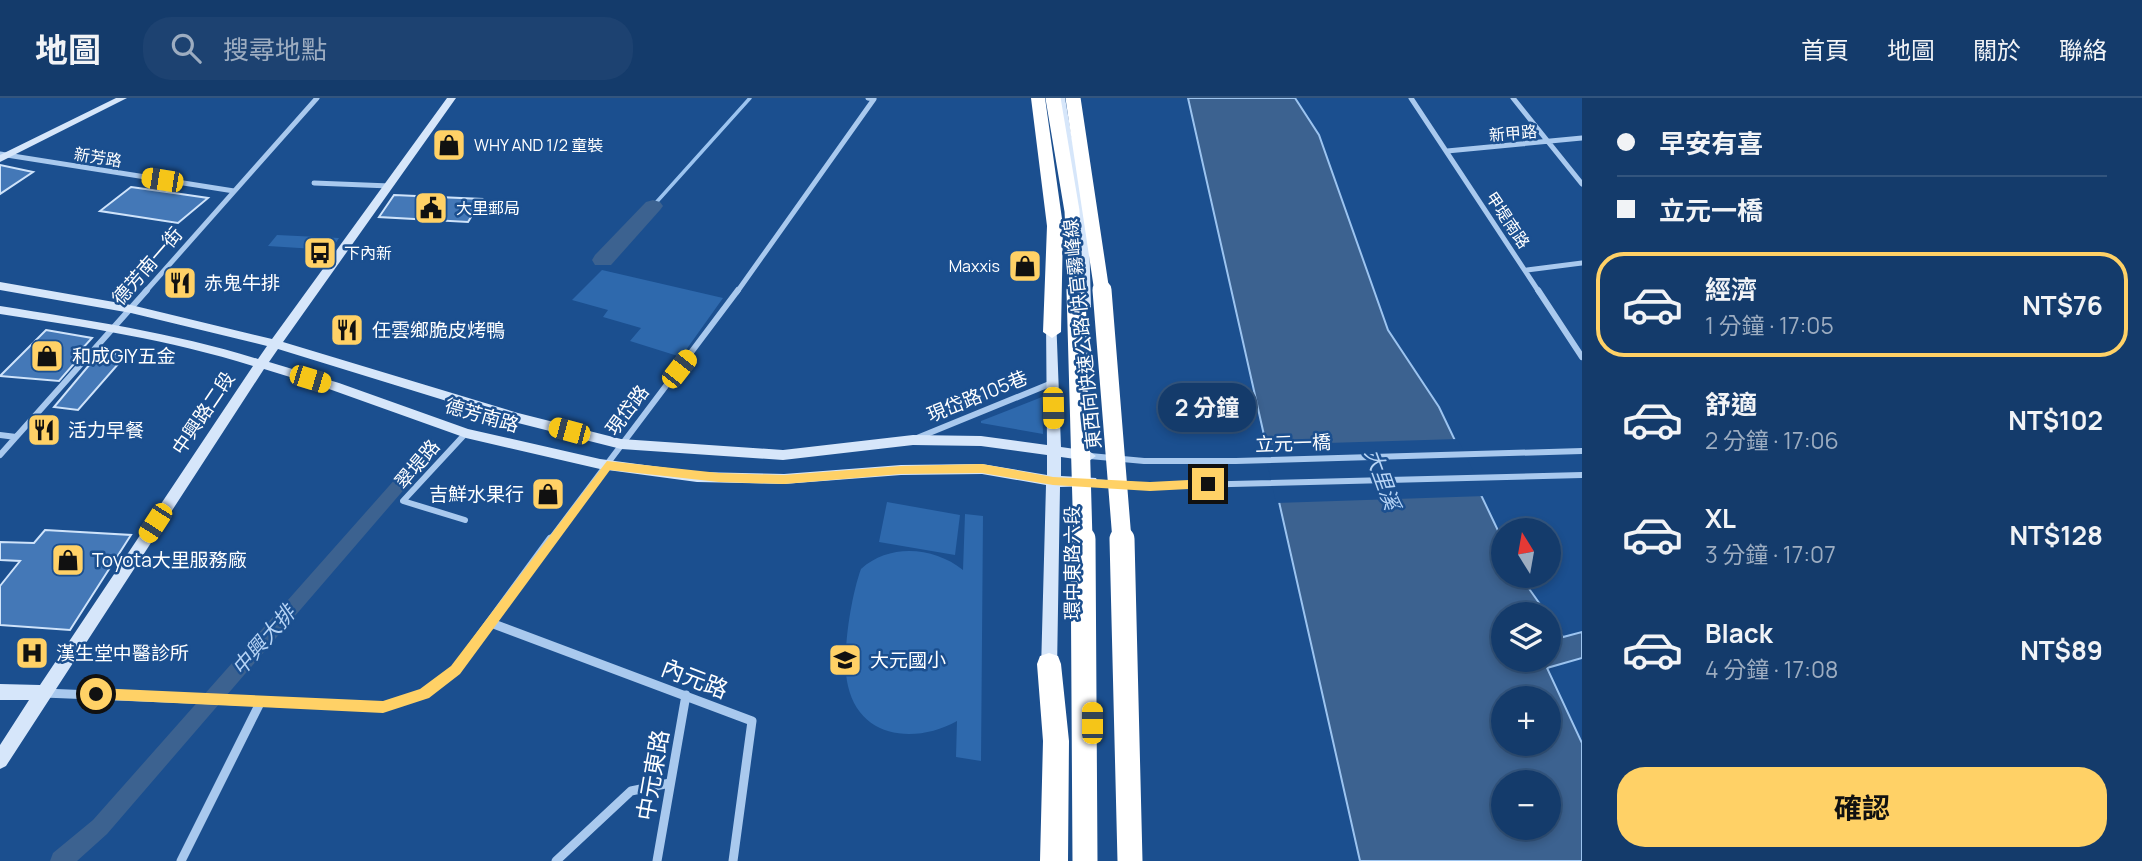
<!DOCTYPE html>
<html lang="zh-TW">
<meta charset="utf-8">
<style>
:root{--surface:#143b6b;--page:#1d4271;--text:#f1f3f6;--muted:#9dadc1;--line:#33557e;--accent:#ffd166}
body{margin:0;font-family:Manrope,"Noto Sans TC",sans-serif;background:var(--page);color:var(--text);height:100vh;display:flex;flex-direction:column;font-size:26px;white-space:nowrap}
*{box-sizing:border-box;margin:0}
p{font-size:23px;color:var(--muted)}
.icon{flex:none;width:38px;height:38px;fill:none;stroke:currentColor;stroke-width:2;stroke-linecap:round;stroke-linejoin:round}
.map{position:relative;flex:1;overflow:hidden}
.side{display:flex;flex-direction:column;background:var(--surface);width:560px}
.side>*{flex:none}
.banner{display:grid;align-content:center;height:154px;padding:0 35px;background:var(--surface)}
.needle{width:46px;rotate:349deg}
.fabs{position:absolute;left:1491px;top:420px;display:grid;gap:14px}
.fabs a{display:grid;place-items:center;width:70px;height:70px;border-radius:50%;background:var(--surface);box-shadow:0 4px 10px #0003,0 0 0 2px var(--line);font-size:35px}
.end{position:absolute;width:32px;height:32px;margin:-16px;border:9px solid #ffd166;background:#111;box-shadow:0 0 0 4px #111}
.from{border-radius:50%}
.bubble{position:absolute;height:49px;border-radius:24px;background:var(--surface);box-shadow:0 4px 10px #0003,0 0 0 2px var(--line);font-size:23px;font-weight:700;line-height:49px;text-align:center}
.car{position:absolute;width:21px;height:42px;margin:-21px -10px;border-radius:9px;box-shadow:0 0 5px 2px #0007;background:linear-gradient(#f5c518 24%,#345 0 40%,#f5c518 0 76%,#345 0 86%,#f5c518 0)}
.banner b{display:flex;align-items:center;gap:24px;height:66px;font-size:26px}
.banner b+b{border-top:2px solid var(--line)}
.banner i{width:18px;height:18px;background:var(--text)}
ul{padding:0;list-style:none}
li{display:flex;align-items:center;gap:21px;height:105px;margin:0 14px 10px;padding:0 21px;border:4px solid transparent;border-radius:28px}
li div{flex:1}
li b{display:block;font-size:26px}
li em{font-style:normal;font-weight:700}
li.selected{border-color:var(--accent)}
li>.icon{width:63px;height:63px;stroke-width:1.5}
.primary-button{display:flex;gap:14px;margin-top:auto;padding:14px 35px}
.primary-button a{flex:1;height:80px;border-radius:28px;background:var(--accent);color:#111;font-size:28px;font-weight:700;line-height:80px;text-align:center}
header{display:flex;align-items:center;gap:42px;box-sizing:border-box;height:98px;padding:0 35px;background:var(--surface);border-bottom:2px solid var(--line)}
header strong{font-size:33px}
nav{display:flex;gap:38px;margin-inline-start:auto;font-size:24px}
.search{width:490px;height:63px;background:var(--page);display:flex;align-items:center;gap:18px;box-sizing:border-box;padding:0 24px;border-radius:28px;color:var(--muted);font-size:26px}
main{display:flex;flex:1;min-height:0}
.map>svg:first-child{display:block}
</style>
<header>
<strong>地圖</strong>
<div class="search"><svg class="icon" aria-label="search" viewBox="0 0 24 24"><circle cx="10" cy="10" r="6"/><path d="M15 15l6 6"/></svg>搜尋地點</div>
<nav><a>首頁</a><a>地圖</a><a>關於</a><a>聯絡</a></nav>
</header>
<main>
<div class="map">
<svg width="1582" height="763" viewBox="0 0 1582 763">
<rect width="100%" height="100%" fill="#1b4f8f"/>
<path fill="#2e69ad" d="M277,137l62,3 -8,12 -63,-4z
M602,172l121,28 -42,59 -51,-16 11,-13 -38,-11 5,-7 -36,-10z
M1042,299l1,37 -62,-11v-2z
M887,404l73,13 -5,40 -76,-13z
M965,416l18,2 -2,245 -25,-4 1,-36c-41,23 -97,18 -109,-35 -7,-28 3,-90 13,-117 29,-26 73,-22 102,1z"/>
<path fill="#3c6290" stroke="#9cc4f0" stroke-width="2" fill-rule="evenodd" d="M1188,0h107l24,37 69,195 51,77 64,134v35h17l27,38h-44v46h46v-43l14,20 19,-5v26l-35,10 35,75v118h-222zM1503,600h46v46h-46zM1503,684h46v46h-46z"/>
<path fill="#1b4f8f" d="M1458,341l27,57 -209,7 -13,-58z"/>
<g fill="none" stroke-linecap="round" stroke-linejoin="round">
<path stroke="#9cc4f0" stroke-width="3.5" d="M653,108l97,-108"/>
<path fill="#3c6290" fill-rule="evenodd" d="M433,342l8,6 -3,4 -331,384 -30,27h-27l3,-8 40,-33 335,-378z"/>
<path fill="#3c6290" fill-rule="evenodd" d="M653,102l7,2 3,4 -3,4 -49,55h-16l-3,-5 3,-5 51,-53z"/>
</g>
<path fill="#4478b7" stroke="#cfe3fa" stroke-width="2" d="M0,67l33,7 -33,22z
M131,89l43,6 34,5 -30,25 -78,-12z
M394,97l88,4 -14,23 -89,-5z
M46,232l46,8 -11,12h5l-27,31 -59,-5z
M100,254l26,3 -48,55 -24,-3z
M45,432l86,5 -61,95 -70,-5v-39l20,-25 -20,-1v-18l34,1z"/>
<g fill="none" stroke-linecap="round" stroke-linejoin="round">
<path stroke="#a9c9ee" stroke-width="5" d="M1411,0l128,194
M1513,0l69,86
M1447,53l135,-13
M0,56l234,37
M314,85l76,3
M1527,172l55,-7
M145,194l172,-194
M737,194l137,-193 -6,-1"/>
<path stroke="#a9c9ee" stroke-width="6" d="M1538,192l44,67
M0,337l16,2
M917,340l135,-55
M0,357l147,-165
M1090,358l54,5h92l346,-10
M1091,384l59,4 432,-11
M465,422l-62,-19 63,-68
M550,442l188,-250"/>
<path stroke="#a9c9ee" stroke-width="9" d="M491,525l261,98 -19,140
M44,595l339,14 41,-13 31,-24 96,-131
M181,763l80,-160
M556,763l75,-70 39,-8
M657,763l29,-166"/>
<path fill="#d6e6fa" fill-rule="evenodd" d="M116,0h11l-127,64v-7z
M447,0h9l-173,244 235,71 103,26 162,11 130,-15 68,1 66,9 -1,-126 6,-4 4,1 5,131 28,4 7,5 -7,5 -28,-4v19l35,2 2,4 -2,4 -36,1 -3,183 -2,5 -6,3 -6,-3 -2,-5 5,-185 -64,-11 -81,1 -117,9 -87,-2 -97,-13 -134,-31 -137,-49 -65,-20 -258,397 -6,3v-24l29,-45h-29v-16l40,1 213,-319c-83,-26 -167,-39 -253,-52v-8c87,14 174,27 258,53l9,-13 -136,-33 -131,-23v-8l131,23 141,34zM278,251l240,74 103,26 162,11 130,-15 68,1 66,9v20l-65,-11 -81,1 -117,9 -87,-2 -97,-13 -132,-30 -129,-46 -70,-21z
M1057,0h8l24,137 2,72 -6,4 -6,-4v-72z"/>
<path fill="#fff" fill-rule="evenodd" d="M1031,0h14l18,128 -2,106 -9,6 -9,-6 4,-106z
M1049,555l9,3 3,8 8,77 -1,120h-28l3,-120 -6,-77 3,-8z"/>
<path stroke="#fff" stroke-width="15" d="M1053,0l19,113 4,81
M1073,0l29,194"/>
<path stroke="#fff" stroke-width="19" d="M1076,192l7,250
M1102,192l20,250"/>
<path stroke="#fff" stroke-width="25" d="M1083,441l2,322
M1122,441l8,322"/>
</g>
<path fill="#ffd166" d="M607,363l112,12 65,2 117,-9 81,-2 71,13 97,5 58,-3 6,5 -6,4 -58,3 -97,-6 -71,-12 -81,1 -117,10 -65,-2 -109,-12 -150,204 -31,24 -46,15 -292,-14v-9l5,-2 287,13 37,-12 31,-23z"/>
<defs>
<symbol id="shop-square" viewBox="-11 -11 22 22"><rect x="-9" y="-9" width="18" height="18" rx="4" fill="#ffd166" stroke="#1b4f8f"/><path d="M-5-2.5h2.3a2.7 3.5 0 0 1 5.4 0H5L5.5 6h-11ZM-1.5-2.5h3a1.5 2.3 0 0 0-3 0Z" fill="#111"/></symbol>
<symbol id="civic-square" viewBox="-11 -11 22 22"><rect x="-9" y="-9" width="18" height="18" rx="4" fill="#ffd166" stroke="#1b4f8f"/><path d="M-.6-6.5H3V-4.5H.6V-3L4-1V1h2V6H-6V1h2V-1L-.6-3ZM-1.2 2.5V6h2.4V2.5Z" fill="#111"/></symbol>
<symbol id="bus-square" viewBox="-11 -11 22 22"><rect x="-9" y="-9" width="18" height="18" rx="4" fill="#ffd166" stroke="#1b4f8f"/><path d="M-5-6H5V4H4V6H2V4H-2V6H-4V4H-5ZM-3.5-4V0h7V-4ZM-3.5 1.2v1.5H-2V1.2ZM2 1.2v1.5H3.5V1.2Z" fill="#111"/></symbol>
<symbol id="restaurant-square" viewBox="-11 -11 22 22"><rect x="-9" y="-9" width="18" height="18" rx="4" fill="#ffd166" stroke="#1b4f8f"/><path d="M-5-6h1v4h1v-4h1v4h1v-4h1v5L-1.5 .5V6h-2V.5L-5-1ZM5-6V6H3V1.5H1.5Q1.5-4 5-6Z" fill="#111"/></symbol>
<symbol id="hospital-square" viewBox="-11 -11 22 22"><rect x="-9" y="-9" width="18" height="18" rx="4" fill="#ffd166" stroke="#1b4f8f"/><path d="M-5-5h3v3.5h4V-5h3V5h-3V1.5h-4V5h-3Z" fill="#111"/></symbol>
<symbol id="school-square" viewBox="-11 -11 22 22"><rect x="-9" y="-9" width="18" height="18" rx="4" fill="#ffd166" stroke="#1b4f8f"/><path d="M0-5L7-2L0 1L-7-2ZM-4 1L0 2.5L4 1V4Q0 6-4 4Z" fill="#111"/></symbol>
</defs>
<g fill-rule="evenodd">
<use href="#shop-square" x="430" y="28" width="38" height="38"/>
<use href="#civic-square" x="412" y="91" width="38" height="38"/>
<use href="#bus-square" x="301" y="136" width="38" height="38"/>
<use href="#shop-square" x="1006" y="149" width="38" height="38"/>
<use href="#restaurant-square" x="161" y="166" width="38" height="38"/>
<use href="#restaurant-square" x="328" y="213" width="38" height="38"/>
<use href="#shop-square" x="28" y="239" width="38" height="38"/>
<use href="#restaurant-square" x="25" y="313" width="38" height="38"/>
<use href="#shop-square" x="529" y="377" width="38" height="38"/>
<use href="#shop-square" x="49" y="443" width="38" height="38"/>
<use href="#hospital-square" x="13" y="536" width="38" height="38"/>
<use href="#school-square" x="826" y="543" width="38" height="38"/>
</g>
<g text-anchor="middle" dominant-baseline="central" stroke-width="5" stroke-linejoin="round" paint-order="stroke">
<g font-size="16" fill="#fff" stroke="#1b4f8f">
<text transform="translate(1513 35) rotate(-5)">新甲路</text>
<text transform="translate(98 59) rotate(9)">新芳路</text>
<text transform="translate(1508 122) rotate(56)">甲堤南路</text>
</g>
<g font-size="16" fill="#fff" stroke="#1b4f8f" text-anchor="start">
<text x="474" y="47">WHY AND 1/2 童裝</text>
<text x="456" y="110">大里郵局</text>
<text x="344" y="155">下內新</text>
<text x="1000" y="168" text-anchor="end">Maxxis</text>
</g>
<g font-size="19" fill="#fff" stroke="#1b4f8f">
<text transform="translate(147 168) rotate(-49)">德芳南一街</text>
<text transform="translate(1082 236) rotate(-96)">東西向快速公路 快官霧峰線</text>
<text transform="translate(977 298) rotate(-22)">現岱路105巷</text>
<text transform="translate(627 312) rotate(-53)">現岱路</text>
<text transform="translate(203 315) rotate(-56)">中興路二段</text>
<text transform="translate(482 317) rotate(16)">德芳南路</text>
<text transform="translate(1293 345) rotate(-2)">立元一橋</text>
<text transform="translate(417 366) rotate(-50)">翠堤路</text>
<text transform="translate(1072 465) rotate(-90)">環中東路六段</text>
</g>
<g font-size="19" fill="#fff" stroke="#1b4f8f" text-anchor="start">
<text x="204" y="185">赤鬼牛排</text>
<text x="372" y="232">任雲鄉脆皮烤鴨</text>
<text x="72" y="258">和成GIY五金</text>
<text x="68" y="332">活力早餐</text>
<text x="524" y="396" text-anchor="end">吉鮮水果行</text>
<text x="92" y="462">Toyota大里服務廠</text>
<text x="56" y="555">漢生堂中醫診所</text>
<text x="870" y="562">大元國小</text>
</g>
<g font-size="21" font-style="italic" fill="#b5d3f5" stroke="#1b4f8f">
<text transform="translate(1383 381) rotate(70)">大里溪</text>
<text transform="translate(263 542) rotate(-49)">中興大排</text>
</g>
<g font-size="23" fill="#fff" stroke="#1b4f8f">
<text transform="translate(695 580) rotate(21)">內元路</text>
<text transform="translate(652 677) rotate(-80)">中元東路</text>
</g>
</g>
</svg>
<div class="fabs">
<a><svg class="needle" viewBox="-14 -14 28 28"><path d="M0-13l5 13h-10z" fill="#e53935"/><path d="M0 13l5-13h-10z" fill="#9dadc1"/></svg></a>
<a><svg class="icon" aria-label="layers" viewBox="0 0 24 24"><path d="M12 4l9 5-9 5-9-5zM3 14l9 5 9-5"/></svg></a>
<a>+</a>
<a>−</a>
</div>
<i class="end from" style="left:96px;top:596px"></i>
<i class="end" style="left:1208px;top:386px"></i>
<div class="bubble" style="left:1158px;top:285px;width:98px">2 分鐘</div>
<i class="car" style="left:162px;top:82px;rotate:279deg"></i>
<i class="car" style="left:679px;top:271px;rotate:38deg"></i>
<i class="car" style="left:310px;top:281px;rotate:107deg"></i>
<i class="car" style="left:1053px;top:310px;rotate:179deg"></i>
<i class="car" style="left:569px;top:333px;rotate:285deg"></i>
<i class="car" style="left:155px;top:425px;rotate:213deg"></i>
<i class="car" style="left:1092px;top:625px;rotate:0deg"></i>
</div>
<section class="side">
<div class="banner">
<b><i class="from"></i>早安有喜</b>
<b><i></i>立元一橋</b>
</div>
<ul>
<li class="selected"><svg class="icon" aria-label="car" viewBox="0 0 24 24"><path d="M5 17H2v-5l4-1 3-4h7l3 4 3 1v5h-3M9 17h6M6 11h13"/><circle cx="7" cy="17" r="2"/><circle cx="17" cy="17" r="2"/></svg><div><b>經濟</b><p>1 分鐘 · 17:05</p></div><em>NT$76</em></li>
<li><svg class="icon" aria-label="car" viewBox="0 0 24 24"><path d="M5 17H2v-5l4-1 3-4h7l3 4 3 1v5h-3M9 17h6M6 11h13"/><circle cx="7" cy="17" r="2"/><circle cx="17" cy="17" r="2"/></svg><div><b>舒適</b><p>2 分鐘 · 17:06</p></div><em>NT$102</em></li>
<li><svg class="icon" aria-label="car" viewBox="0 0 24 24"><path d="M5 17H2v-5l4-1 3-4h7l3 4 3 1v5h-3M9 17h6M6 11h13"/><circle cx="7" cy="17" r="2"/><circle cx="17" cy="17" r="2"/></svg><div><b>XL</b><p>3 分鐘 · 17:07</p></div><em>NT$128</em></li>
<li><svg class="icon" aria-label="car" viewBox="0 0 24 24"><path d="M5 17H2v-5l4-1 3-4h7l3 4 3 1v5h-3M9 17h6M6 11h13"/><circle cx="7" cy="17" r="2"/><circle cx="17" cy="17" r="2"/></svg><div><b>Black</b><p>4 分鐘 · 17:08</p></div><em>NT$89</em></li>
</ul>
<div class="primary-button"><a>確認</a></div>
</section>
</main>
